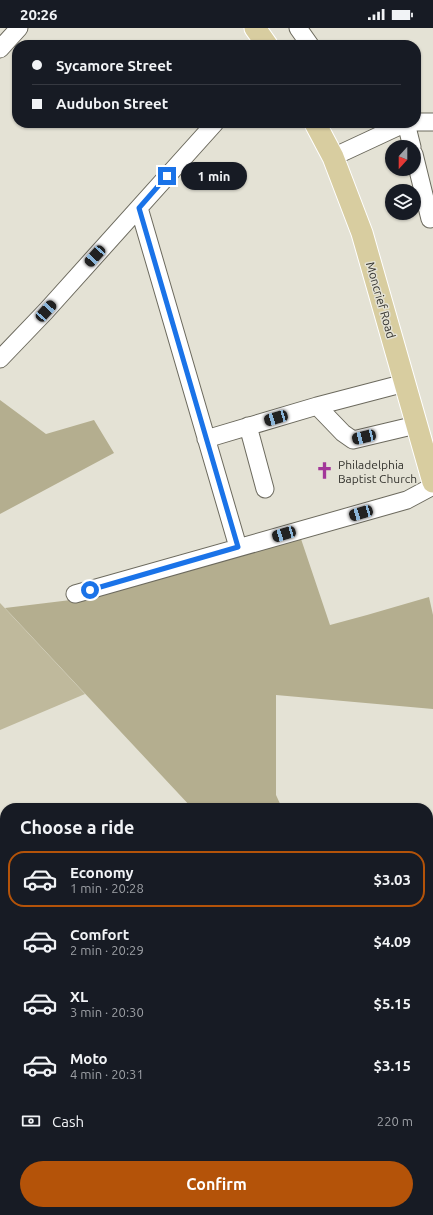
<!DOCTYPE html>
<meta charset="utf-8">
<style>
:root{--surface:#171b24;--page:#20242c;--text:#f1f3f6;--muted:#9ea1a6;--line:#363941;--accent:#b45309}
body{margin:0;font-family:Ubuntu,sans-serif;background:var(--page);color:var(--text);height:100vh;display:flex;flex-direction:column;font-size:15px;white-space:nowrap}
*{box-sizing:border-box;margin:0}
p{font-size:13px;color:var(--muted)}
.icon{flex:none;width:22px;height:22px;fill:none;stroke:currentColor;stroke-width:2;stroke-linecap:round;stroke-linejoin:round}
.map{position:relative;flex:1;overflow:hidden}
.details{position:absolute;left:0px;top:775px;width:433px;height:412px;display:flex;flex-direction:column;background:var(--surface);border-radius:16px 16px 0 0;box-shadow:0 1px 3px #0004}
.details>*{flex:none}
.hud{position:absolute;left:12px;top:12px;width:409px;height:88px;border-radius:16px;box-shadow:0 1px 3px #0004;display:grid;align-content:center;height:88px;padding:0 20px;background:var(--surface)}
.needle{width:26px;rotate:201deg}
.controls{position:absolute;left:385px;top:112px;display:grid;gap:8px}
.controls a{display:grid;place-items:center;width:36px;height:36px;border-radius:50%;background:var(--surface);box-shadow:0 1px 3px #0004;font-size:20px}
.end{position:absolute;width:18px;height:18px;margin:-9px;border:5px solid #1a73e8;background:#fff;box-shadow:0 0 0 2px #fff}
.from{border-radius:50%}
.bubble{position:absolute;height:28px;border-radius:14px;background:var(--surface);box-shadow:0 1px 3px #0004;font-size:13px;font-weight:700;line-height:28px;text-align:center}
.car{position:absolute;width:12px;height:24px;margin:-12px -6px;border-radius:5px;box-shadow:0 0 3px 1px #0007;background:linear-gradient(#222 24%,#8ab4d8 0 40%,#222 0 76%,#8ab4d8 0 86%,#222 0)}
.hud b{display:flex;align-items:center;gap:14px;height:38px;font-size:15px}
.hud b+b{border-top:1px solid var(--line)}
.hud i{width:10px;height:10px;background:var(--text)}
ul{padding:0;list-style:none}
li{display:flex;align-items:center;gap:12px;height:56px;margin:0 8px 6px;padding:0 12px;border:2px solid transparent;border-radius:16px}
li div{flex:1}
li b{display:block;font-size:15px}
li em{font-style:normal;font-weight:700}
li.current{border-color:var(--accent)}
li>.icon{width:36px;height:36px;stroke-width:1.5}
h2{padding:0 20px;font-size:18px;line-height:48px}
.pay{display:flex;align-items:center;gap:10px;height:44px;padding:0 20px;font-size:15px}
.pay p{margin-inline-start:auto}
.button{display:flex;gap:8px;margin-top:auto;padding:8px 20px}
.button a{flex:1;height:46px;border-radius:24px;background:var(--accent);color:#fff;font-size:16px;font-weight:700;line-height:46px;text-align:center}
.status{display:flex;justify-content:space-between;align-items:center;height:28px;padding:0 20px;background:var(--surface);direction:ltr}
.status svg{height:11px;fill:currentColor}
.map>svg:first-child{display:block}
</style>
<div class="status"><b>20:26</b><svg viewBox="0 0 49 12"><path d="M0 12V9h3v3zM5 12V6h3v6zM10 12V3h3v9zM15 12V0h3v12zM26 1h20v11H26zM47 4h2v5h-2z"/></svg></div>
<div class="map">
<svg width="433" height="1187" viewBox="0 0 433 1187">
<rect width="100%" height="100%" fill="#e4e2d5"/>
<path fill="#bfb99c" d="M0,575l85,91 -85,36z"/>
<path fill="#b4ae8f" d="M0,372l46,34 48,-14 20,33 -114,61z
M301,511l29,86 37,-10 62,-18 4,18v94l-157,-14v100l6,13h-90l-187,-200 74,-9z
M428,911l5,12v82l-5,1z"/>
<path fill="#d9bed5" stroke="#aa9fa8" d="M433,1094v32l-5,4v-31z
M245,1182h28l2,5h-28z"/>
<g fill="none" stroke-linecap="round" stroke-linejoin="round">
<defs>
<path id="minor" d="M298,0l12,17
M0,21l19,-21
M416,94h17
M406,95l6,24
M414,126l16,65
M333,129l73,-34
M139,180l99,339
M0,331l46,-48 169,-188
M317,378l88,-23
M248,398l17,63
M206,411l111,-33 26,27 10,7 63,-15
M75,566l332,-94 26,-14
M0,807l5,-3
M0,962l5,12
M428,1160l5,-2
M93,1182l2,5
M364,1187l12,-5"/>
<path id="major" d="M255,0l12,17
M315,95l18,34 29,76 71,249"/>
</defs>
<use href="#minor" stroke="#6c6a5e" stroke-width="19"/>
<use href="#major" stroke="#fff" stroke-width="23"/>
<use href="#minor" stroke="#fff" stroke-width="17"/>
<use href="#major" stroke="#d8cda0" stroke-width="21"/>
</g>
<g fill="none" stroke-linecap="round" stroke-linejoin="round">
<path stroke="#1a73e8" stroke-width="5" d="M90,562l148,-43 -99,-339 28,-32"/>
</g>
<defs>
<symbol id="church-bare" viewBox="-9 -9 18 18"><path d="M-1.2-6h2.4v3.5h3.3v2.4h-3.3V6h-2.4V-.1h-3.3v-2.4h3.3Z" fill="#a23799" stroke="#e4e2d5" stroke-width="2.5" paint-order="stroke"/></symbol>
</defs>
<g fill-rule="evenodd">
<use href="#church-bare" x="312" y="430" width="25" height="25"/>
</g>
<g text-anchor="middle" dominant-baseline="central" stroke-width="3" stroke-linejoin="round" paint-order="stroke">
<g font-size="12" fill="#35342f" stroke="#e4e2d5">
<text transform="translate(381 272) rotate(74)">Moncrief Road</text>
</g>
<g font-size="12" fill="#35342f" stroke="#e4e2d5" text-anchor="start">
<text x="338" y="436">Philadelphia<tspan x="338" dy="14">Baptist Church</tspan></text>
</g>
</g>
</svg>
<div class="controls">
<a><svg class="needle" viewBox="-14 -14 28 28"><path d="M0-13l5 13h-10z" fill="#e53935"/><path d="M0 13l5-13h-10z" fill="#9ea1a6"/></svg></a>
<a><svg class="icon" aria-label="layers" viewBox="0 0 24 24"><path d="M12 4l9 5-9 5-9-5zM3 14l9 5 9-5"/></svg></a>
</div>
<i class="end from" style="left:90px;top:562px"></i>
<i class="end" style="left:167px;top:148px"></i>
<div class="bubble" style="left:181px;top:134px;width:66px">1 min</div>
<i class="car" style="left:95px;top:228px;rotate:222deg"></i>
<i class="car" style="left:46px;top:283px;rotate:42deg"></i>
<i class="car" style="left:276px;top:390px;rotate:254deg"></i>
<i class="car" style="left:364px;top:409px;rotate:257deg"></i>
<i class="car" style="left:361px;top:485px;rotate:254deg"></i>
<i class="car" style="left:284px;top:506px;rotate:254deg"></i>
<div class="hud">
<b><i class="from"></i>Sycamore Street</b>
<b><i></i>Audubon Street</b>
</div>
<section class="details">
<h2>Choose a ride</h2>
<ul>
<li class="current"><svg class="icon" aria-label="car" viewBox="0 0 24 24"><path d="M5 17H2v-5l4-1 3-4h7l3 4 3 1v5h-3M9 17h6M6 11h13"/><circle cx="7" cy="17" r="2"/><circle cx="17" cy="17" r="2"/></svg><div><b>Economy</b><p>1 min · 20:28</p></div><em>$3.03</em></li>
<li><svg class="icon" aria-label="car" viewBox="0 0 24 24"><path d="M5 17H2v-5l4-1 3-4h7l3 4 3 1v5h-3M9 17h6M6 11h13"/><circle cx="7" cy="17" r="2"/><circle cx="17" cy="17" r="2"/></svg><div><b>Comfort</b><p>2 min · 20:29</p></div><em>$4.09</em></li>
<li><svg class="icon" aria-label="car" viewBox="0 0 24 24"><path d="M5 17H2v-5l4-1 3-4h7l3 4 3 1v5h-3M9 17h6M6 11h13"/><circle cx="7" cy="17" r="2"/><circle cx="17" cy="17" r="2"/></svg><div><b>XL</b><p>3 min · 20:30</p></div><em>$5.15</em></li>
<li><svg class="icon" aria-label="car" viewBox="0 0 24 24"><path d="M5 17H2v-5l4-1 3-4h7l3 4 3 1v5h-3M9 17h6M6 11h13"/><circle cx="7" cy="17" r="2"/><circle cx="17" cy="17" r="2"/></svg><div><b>Moto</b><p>4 min · 20:31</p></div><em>$3.15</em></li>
</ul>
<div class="pay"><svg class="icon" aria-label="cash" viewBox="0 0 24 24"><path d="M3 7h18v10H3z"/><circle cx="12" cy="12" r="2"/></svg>Cash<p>220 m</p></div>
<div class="button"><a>Confirm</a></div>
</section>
</div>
